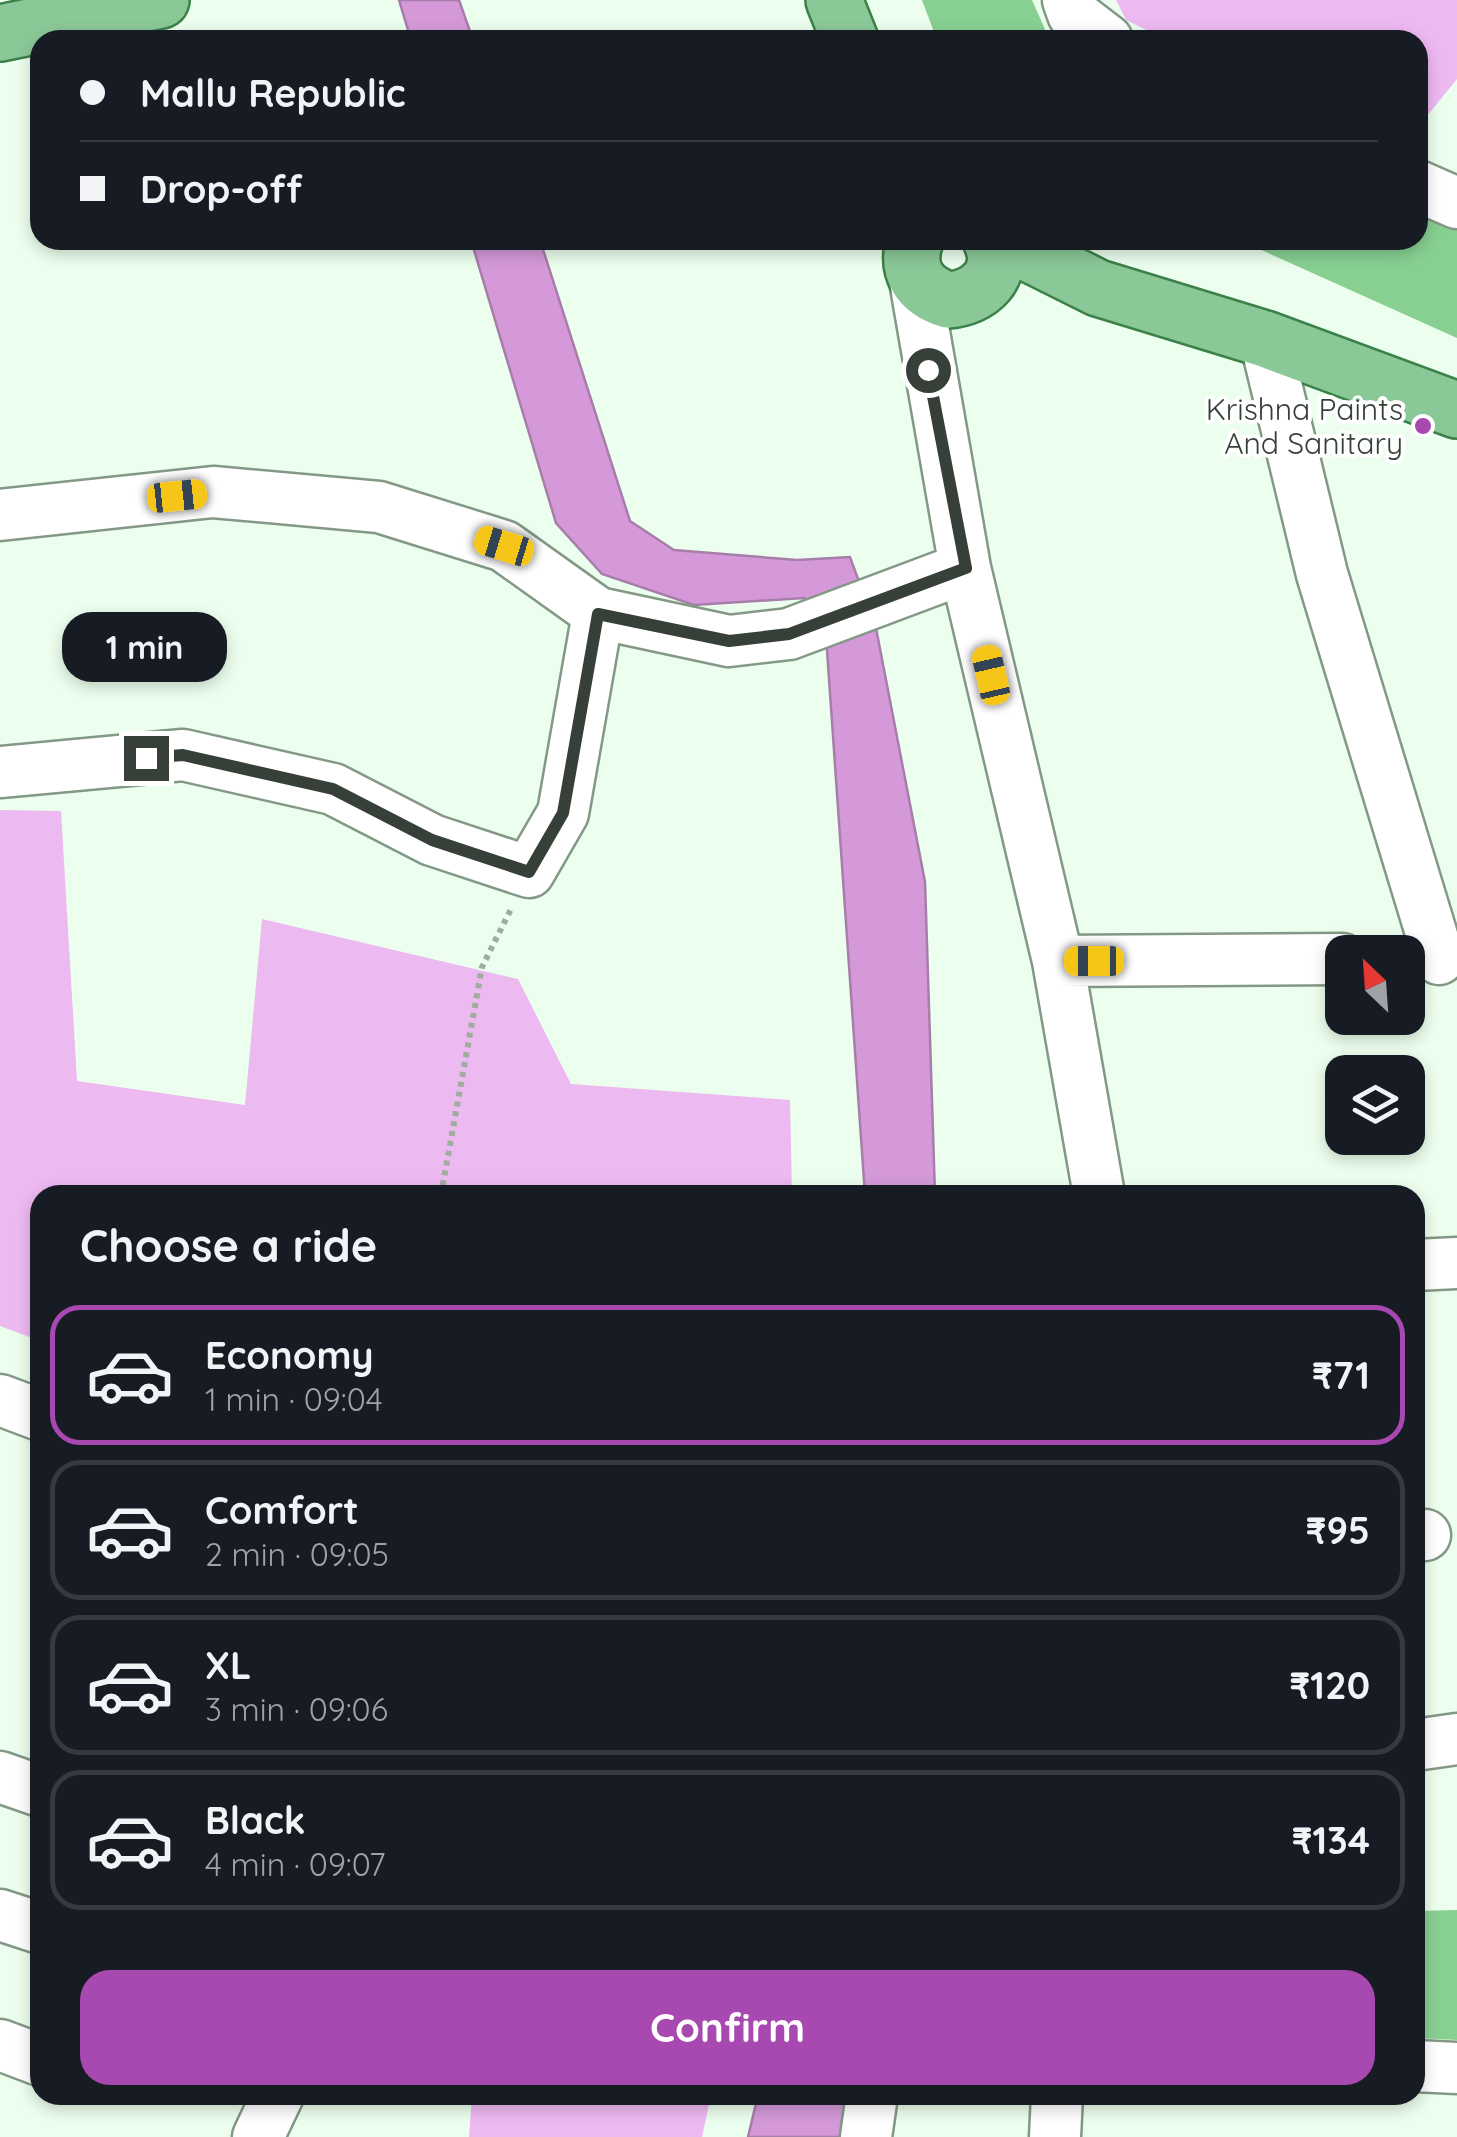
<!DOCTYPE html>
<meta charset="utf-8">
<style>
:root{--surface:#171b24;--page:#20242c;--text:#f1f3f6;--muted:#9ea1a6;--line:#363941;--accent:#a849b2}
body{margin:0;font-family:Quicksand,sans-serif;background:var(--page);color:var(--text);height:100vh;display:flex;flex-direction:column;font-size:38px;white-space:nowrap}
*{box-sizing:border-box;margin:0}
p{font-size:32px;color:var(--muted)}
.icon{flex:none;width:55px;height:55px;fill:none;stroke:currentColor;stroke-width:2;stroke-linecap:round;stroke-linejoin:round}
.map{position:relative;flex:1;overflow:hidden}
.panel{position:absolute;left:30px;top:1185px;width:1395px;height:920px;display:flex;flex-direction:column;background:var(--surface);border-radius:30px;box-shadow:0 5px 15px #0003}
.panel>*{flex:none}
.hud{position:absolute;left:30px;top:30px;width:1398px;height:220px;border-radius:30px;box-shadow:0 5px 15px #0003;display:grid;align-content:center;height:220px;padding:0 50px;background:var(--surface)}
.needle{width:65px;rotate:335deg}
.buttons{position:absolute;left:1325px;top:935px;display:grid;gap:20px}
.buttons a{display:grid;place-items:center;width:100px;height:100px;border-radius:20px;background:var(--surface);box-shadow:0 5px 15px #0003;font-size:50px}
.end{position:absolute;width:45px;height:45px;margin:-22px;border:12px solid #374038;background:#fff;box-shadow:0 0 0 5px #fff}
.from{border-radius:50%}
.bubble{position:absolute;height:70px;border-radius:30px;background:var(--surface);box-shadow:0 5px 15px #0003;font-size:32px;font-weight:700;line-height:70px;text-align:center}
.car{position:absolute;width:30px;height:60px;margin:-30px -15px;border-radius:12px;box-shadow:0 0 8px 2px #0007;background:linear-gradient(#f5c518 24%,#345 0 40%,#f5c518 0 76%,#345 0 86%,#f5c518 0)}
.hud b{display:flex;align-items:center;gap:35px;height:95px;font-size:38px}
.hud b+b{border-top:2px solid var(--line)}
.hud i{width:25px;height:25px;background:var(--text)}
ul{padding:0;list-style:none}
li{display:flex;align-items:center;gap:30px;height:140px;margin:0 20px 15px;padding:0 30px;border:5px solid var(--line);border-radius:30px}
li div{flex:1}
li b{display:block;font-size:38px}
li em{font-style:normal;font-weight:700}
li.current{border-color:var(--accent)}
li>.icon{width:90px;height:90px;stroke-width:1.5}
h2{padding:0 50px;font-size:45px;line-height:120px}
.button{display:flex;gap:20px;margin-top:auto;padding:20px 50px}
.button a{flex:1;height:115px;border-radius:30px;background:var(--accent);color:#fff;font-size:40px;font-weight:700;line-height:115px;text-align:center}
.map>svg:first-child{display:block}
</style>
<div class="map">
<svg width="1457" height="2137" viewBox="0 0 1457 2137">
<rect width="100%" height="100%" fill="#ecffee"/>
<path fill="#edb9f1" d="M1116,0h341v79l-39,48v-87h-251l-41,-20z
M0,810l61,1 16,270 168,24 17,-186 256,60 53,105 219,16 2,95h-752v146l-40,-15z
M472,2095h239l-9,42h-233z"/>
<path fill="#d599da" stroke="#a67ea9" stroke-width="2.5" d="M399,0h60l14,40h-62z
M471,240h69l90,281 44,29 123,10 53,-3 26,71 49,254 10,313h-70l-38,-545 -23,-52 -110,7 -92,-31 -46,-51z
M758,2095h100l-8,42h-102z"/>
<path fill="#88d092" d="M922,0h110l16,36 7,4h-118z
M1418,207l39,18v113l-218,-98h179z
M1457,1910v130l-42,-2v-127z"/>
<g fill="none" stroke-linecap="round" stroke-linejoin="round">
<defs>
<path id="minor" d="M1068,0l5,14 34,26
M1418,186l39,17
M913,269l52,299 93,393 41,234
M1265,339l57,235 117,385
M0,515l213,-23 166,15 125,39 94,67 131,28 60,-7 176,-66
M0,772l183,-17 150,34 99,51 97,32 34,-59 35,-200
M1058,961l284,-2
M1415,1265l42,-2
M0,1400l40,15
M1415,1536l10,-1
M1415,1745l42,-6
M0,1777l40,14
M0,1915l40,13
M0,2045l40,15
M1415,2066l42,2
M258,2137l20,-42
M866,2137l6,-42
M1055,2137l2,-42"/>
<path id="major" d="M834,0l16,40
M0,33l161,-33
M915,240c-10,30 4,51 33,60 31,-2 59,-26 43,-60
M1002,240l96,48 167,51 192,71"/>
</defs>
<use href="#minor" stroke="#839885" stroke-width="55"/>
<use href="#major" stroke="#3c814a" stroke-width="60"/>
<path stroke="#9fada0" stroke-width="6" stroke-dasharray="5 5" stroke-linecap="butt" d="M441,1195l41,-228 29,-58"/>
<use href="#minor" stroke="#fff" stroke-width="50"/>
<use href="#major" stroke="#8bc898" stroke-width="55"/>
</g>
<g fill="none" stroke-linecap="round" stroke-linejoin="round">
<path stroke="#374038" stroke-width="12" d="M146,758l37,-3 150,34 99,51 97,32 34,-59 35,-199 131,27 60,-7 177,-66 -38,-198"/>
</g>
<circle fill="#a849b2" stroke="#fff" stroke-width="4" cx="1423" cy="426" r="10"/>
<g text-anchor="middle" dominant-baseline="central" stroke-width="8" stroke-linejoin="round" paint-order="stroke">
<g font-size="30" fill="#374038" stroke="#fff" text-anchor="end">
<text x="1403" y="409">Krishna Paints<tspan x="1403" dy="34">And Sanitary</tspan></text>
</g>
</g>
</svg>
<div class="buttons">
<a><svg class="needle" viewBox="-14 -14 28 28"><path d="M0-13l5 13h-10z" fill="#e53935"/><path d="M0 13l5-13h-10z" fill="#9ea1a6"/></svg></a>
<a><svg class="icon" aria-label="layers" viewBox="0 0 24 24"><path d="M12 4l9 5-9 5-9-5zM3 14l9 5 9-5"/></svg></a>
</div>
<i class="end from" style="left:928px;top:370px"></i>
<i class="end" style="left:146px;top:758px"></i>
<div class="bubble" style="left:62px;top:612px;width:165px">1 min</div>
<i class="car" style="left:177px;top:496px;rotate:84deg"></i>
<i class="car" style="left:504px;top:546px;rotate:287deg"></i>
<i class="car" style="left:991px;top:675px;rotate:347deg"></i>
<i class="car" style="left:1094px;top:961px;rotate:270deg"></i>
<div class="hud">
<b><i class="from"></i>Mallu Republic</b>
<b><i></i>Drop-off</b>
</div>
<section class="panel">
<h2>Choose a ride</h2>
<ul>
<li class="current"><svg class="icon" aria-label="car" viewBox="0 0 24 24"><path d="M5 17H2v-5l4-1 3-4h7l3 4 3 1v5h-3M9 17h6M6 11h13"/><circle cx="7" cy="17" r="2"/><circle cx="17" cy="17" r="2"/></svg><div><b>Economy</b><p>1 min · 09:04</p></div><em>₹71</em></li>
<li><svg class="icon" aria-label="car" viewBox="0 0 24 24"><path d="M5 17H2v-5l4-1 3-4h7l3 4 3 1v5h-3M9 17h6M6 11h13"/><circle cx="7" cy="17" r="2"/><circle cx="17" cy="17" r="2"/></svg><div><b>Comfort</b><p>2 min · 09:05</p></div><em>₹95</em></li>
<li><svg class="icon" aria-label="car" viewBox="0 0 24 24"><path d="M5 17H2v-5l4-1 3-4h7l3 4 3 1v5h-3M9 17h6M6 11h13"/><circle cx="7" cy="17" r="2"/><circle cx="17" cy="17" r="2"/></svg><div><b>XL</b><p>3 min · 09:06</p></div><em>₹120</em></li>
<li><svg class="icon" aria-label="car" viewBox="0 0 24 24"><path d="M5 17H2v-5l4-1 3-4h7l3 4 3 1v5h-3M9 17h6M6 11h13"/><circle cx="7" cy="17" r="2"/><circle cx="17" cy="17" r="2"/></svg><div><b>Black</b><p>4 min · 09:07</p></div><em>₹134</em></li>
</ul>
<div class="button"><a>Confirm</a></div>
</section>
</div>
